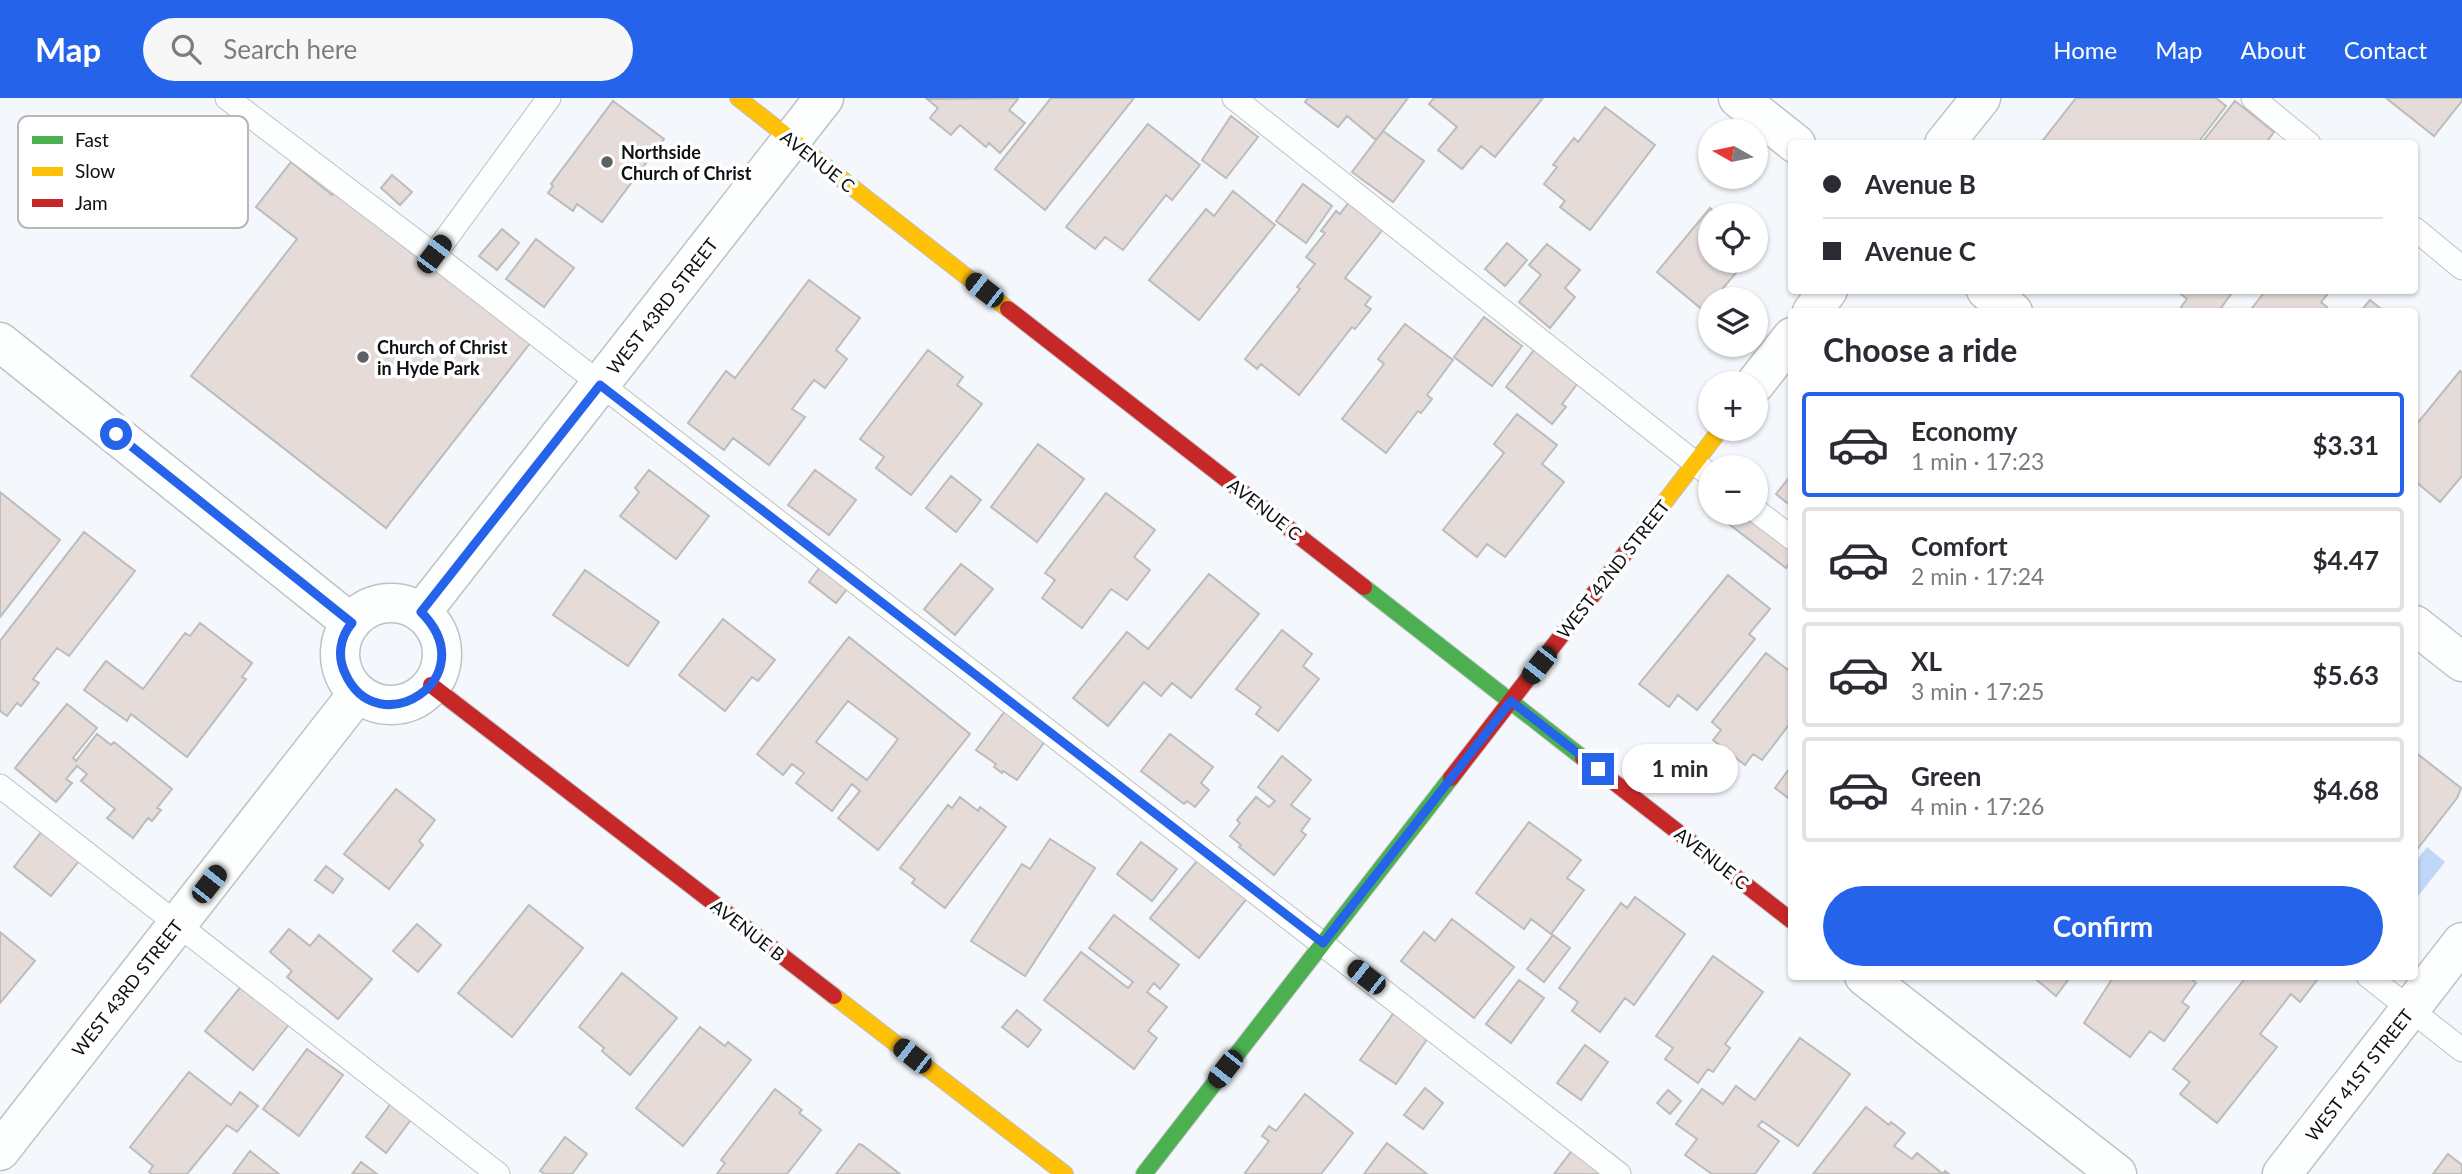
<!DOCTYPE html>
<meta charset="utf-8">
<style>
:root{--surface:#fff;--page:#f7f7f7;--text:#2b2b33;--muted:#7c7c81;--line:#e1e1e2;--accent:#2563eb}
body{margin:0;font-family:Lato,sans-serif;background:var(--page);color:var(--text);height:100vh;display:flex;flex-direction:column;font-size:26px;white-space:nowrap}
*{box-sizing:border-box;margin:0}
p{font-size:23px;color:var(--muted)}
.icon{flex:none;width:38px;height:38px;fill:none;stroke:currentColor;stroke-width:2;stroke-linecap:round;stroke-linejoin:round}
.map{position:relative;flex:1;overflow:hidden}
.side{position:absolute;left:1788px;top:210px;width:630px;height:672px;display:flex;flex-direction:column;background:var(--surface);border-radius:7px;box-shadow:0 2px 5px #0004}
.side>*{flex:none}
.hud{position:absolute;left:1788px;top:42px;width:630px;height:154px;border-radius:7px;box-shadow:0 2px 5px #0004;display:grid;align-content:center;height:154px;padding:0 35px;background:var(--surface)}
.needle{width:46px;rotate:279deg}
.controls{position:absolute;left:1698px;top:21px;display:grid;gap:14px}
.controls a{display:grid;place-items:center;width:70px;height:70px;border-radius:50%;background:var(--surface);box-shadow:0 2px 5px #0004;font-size:35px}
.end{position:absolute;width:32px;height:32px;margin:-16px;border:9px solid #2563eb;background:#fff;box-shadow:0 0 0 4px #fff}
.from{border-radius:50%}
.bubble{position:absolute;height:49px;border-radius:24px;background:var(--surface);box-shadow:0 2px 5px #0004;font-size:23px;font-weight:700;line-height:49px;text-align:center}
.car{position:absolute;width:21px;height:42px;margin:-21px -10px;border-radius:9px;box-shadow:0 0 5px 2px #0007;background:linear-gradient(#222 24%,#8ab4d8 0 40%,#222 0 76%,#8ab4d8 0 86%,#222 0)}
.hud b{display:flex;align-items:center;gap:24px;height:66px;font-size:26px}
.hud b+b{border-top:2px solid var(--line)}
.hud i{width:18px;height:18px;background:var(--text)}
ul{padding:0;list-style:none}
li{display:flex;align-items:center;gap:21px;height:105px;margin:0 14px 10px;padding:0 21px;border:4px solid var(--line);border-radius:7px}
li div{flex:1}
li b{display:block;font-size:26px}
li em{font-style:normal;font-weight:700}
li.active{border-color:var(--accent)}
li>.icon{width:63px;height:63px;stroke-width:1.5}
h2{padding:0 35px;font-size:32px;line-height:84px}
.button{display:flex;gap:14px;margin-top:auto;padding:14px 35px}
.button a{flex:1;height:80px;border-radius:42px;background:var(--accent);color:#fff;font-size:28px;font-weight:700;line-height:80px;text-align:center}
header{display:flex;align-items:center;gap:42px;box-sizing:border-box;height:98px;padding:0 35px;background:var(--accent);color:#fff}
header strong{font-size:33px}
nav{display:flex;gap:38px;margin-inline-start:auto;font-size:24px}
.search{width:490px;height:63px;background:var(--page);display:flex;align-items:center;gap:18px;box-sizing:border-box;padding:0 24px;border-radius:38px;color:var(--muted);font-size:26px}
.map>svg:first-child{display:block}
</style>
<header>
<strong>Map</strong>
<div class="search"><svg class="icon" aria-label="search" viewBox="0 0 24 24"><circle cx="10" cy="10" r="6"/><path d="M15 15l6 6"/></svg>Search here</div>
<nav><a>Home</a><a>Map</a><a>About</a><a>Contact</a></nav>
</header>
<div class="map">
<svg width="2462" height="1076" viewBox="0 0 2462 1076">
<rect width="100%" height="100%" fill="#f4f7fb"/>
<path fill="#c0d8f8" d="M2427,749l18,15 -30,38v-38z"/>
<path fill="#e5dcd9" stroke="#bcbcbd" stroke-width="2" fill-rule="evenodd" d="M1017,0l1,1 -9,11 16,13 -25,30 -11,-10 -3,4 -26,-22 -9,10 -21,-17 8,-10 -11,-9z
M1051,0h83l-89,112 -50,-41z
M1308,0h100l-32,42 -29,-24 -9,11 -33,-25z
M1434,0h109l-48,59 -14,-11 -19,23 -24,-19 19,-23 -28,-23z
M2076,0h140l10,8 -29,38h-157z
M2386,0h76v3l-28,35z
M613,3l51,38 -62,83 -25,-18 -4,7 -25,-18 5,-7 -2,-2z
M2235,3l39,31 -9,12h-64z
M1605,9l50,38 -65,85 -30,-23 5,-6 -21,-17 13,-17 -4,-2 21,-27 4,4z
M1231,18l27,21 -32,41 -24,-18z
M1148,26l52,41 -28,35 -6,-5 -43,55 -18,-13 -10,12 -29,-22z
M1383,33l41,30 -31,41 -41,-30z
M291,64l41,33 4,-7 199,149 -149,191 -195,-152 106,-137 -41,-32z
M392,77l20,17 -12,13 -19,-17z
M1303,86l29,22 -26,37 -30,-22z
M1233,93l42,34 -76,95 -50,-40 57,-71 8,7z
M1352,100l35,26 -42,54 26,19 -6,8 6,4 -16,20 -3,-2 -53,68 -38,-31 -4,5 -12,-10 55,-70 -3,-2 18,-23 -9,-7 19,-24 -4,-2 15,-20 4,3z
M1710,110l8,7h-8v46h36l-32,38h-4v5l-6,7 -47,-39z
M502,131l17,14 -22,27 -18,-14z
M536,141l38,29 -30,39 -38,-28z
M1507,145l20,17 -22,26 -20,-17z
M1547,146l33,26 -15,18 10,9 -25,31 -31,-26 22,-27 -12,-10z
M809,182l51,38 -24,32 11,9 -22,29 -11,-8 -22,29 13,8 -36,48 -36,-27 -9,12 -36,-27 38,-52 9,7z
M2176,192h58l-16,22h-32l-5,-5 6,-8z
M2266,192h65l-10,12 6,5 -3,5h-75z
M2370,202l15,12h-25z
M1484,219l38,29 -30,40 -38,-29z
M1405,226l48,36 -26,35 5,4 -11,14 -3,-2 -32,42 -44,-34 42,-55 -6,-5z
M1537,248l44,33 -19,25 4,3 -14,17 -46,-37z
M928,252l35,27 -6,8 25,19 -71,91 -35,-27 8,-11 -24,-18z
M2460,273l2,2v103l-22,26 -25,-21v-55z
M1517,316l40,31 -15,19 22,18 -59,75 -18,-13 -10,13 -34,-27 61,-77 -10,-9z
M1038,346l46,35 -47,63 -46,-35z
M649,372l60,46 -33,43 -56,-43 17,-21 2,-3 -4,-4z
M815,372l41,30 -27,35 -41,-30z
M1792,376v33l-16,-13z
M951,378l30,24 -25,32 -30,-24z
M0,394l60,48 -60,77z
M1106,395l49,37 -21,27 16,13 -23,30 -16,-11 -29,39 -40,-30 13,-18 -10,-7z
M1738,415h15l39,30v16l-6,9 -57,-44z
M84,434l51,39 -66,85 -12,-8 -24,31 6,4 -18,23 -4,-3 -10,13 -7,-5v-70z
M823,465l28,21 -15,19 -27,-21z
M961,466l32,25 -38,46 -31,-26z
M585,472l74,52 -31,44 -75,-51z
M1209,476l50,40 -68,84 -19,-15 -11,13 -17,-14 -36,44 -35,-28 54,-66 21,17z
M1728,477l42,34 -21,25 6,5 -58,71 -19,-15 -9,12 -30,-23z
M723,521l52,41 -17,21 -6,-4 -27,34 -46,-36z
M200,525l52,40 -10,14 4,2 -59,78 -56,-43 -4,7 -43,-31 22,-29 37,28 42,-56 5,3z
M1282,532l30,24 -9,12 16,13 -41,52 -22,-17 5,-7 -25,-18z
M849,539l121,97 -92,116 -40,-32 22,-27 -8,-7 -20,27 -36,-28 8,-10 -12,-9 -9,11 -26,-21zM848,603l50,38 -31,41 -51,-38z
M1766,555l26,20v48l-30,39 -9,-6 -8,11 -32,-25 8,-10 -9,-8z
M67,606l30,24 -24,30 3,3 21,-27 14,11 3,-3 58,47 -15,19 4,2 -9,11 -4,-3 -15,20 -26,-20 8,-9 -34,-28 6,-7 -10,-8 -11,13 6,4 -16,19 -41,-34z
M1008,609l40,30 -31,43 -14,-9 -1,2 -8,-6 2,-3 -20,-14z
M1170,636l43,33 -12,16 8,7 -14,17 -8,-6 -3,3 -43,-33z
M2415,654l46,36 -4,10 -42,54z
M1282,658l29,24 -20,25 19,14 -9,12 5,4 -32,40 -35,-28 2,-2 -11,-9 10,-13 -3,-3 19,-23 13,10 6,-6 -17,-14z
M1792,667v36l-17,-13z
M396,691l39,31 -16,21 4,4 -34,44 -45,-35z
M960,699l18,14 2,-4 26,20 -61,81 -33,-25 3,-4 -15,-11 48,-63 4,3z
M1529,724l52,38 -14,18 17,12 -33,44 -20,-15 -7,10 -48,-36z
M42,733l37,30 -28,35 -37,-29z
M1050,741l45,29 -70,108 -54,-35 51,-77 8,5z
M1141,744l36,27 -25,32 -35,-27z
M1201,758l48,40 -50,62 -49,-40z
M326,768l17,13 -10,14 -18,-13z
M1635,799l50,37 -51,71 -9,-7 -25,34 -28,-21 6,-9 -19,-14 62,-85 6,5z
M529,807l54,43 -71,89 -54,-44z
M1114,817l65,50 -19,24 -6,-6 -7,9 20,15 -19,24 9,7 -23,31 -90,-69 37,-48 47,36 5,-6 -44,-34z
M1452,821l62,48 -40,51 -73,-57 23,-29 11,9z
M417,826l24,21 -23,27 -25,-21z
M289,831l21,17 9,-11 53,44 -34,40 -51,-42 5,-6 -22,-19z
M0,834l35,29 -35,42z
M1553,837l17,13 -26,34 -17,-13z
M1713,858l50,36 -38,52 5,4 -17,24 -5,-3 -10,14 -33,-24 8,-11 -17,-12z
M622,875l55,45 -47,57 -28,-24 2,-3 -25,-21z
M2032,878h39l-15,20z
M2114,878h74l8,7 -14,19 7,5 -25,34 -14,-10 -20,26 -46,-34z
M2247,878h67l3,4 -17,22 -9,-8 -31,40 17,13 -60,76 -37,-29 10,-12 -17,-13z
M1519,882l25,18 -33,45 -25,-19z
M243,886l48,38 -38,48 -48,-39z
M1017,912l24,20 -13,17 -26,-20z
M1395,913l35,24 -34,49 -36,-24z
M700,929l25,19 3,-4 23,18 -68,86 -47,-38z
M1800,940l50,36 -52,72 -36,-25 -4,5 21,15 -24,33h-43l-27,-19 12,-16 -21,-15 26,-35 21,15 13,-18 19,14z
M1585,947l23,17 -27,38 -24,-17z
M307,951l36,26 -44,61 -36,-27z
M189,974l42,33 9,-13 18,14 -21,26 -10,-7 -40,49h-35l-3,-2 4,-6 -23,-19z
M1425,990l18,15 -20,26 -19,-14z
M775,991l27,21 -3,3 22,17 -34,44h-70l8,-11 -4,-3z
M1668,992l13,11 -11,13 -13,-11z
M1305,996l48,39 -32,41h-75l-1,-1 24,-32 -7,-5 7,-10 7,5z
M395,1000l21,15 -30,40 -20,-16z
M1866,1009l23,18 2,-3 14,11 -11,13 18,13 5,-6 26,21 2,-3 4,3h-136z
M565,1039l22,17 -15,20h-27l-5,-3z
M1387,1045l40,31h-63z
M859,1046l3,1 38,29h-64z
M1577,1046l28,22 -7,8h-44z
M250,1053l29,23h-46z
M2448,1056l14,11v9h-29z
M361,1064l16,12h-25z"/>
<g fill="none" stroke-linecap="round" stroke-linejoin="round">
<defs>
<path id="lane" d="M227,0l207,157 1185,919
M1234,0l476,377
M2253,0l56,46
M2415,131l47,39
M434,157l115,-157
M1755,412l37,28
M0,688l498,388
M2368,878l94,74"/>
<path id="street" d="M1738,0l58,46
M1944,46l37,-46
M1986,192l27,22
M1812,214l16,-22
M0,244l351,281
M1755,286l37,-47
M340 556a51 51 0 1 1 102 0a51 51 0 1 1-102 0Z
M421,515l403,-515
M2415,527l47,37
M1864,878l253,198
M0,1053l358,-458
M2282,1076l180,-232"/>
<path id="fast" d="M1364,489l219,171
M1144,1076l307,-396"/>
<path id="slow" d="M738,0l270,211
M1633,445l88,-114
M834,898l231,178"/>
<path id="jam" d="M1008,211l356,278
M431,587l403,311
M1583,660l209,163
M1451,680l182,-235"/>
</defs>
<use href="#lane" stroke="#bfc1c4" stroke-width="25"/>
<use href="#street" stroke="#bfc1c4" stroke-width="41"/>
<use href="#fast" stroke="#bfc1c4" stroke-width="18"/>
<use href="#slow" stroke="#bfc1c4" stroke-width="18"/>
<use href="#jam" stroke="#bfc1c4" stroke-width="18"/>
<use href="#lane" stroke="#fdfefe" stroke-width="23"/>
<use href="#street" stroke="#fdfefe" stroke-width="38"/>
<use href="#fast" stroke="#4caf50" stroke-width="16"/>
<use href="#slow" stroke="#ffc107" stroke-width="16"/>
<use href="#jam" stroke="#c62828" stroke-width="16"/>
</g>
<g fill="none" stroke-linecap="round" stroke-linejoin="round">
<path stroke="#2563eb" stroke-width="9" d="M116,336l236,189c-12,14 -15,33 -7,50 32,73 142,5 76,-61l179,-227 723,558 188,-242 87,68"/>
</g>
<g fill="#5e6164" stroke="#fff" stroke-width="2.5">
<circle cx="607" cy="64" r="7"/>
<circle cx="363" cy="259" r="7"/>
</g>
<g text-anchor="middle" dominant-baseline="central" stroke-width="7" stroke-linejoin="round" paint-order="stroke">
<g font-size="18" font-weight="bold" fill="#0e1012" stroke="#fff" text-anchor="start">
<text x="621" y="54">Northside<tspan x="621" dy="21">Church of Christ</tspan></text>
<text x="377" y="249">Church of Christ<tspan x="377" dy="21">in Hyde Park</tspan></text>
</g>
<g font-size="18" fill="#0e1012" stroke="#fff">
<text transform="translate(818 63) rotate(38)">AVENUE C</text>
<text transform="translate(662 208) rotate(-52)">WEST 43RD STREET</text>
<text transform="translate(1265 411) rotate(38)">AVENUE C</text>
<text transform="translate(1613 471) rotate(-52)">WEST 42ND STREET</text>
<text transform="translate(1712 760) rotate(38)">AVENUE C</text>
<text transform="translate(748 832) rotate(38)">AVENUE B</text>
<text transform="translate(127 890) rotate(-52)">WEST 43RD STREET</text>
<text transform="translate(2359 977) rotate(-52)">WEST 41ST STREET</text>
</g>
</g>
<rect x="18" y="18" width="230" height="112" rx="10" fill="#fff" stroke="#b7b7b8" stroke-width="2"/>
<rect x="32" y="38" width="31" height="8" fill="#4caf50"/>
<rect x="32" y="69" width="31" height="9" fill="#ffc107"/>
<rect x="32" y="101" width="31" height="8" fill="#c62828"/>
<g font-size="19" fill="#0e1012">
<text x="75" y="49">Fast</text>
<text x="75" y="80">Slow</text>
<text x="75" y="112">Jam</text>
</g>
</svg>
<div class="controls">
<a><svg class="needle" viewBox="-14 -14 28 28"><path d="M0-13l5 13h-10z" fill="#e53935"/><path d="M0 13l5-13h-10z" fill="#7c7c81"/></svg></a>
<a><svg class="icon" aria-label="locate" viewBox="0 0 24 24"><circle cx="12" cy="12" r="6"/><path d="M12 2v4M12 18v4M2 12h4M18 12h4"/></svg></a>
<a><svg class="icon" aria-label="layers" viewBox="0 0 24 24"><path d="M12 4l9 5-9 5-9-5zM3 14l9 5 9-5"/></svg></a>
<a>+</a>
<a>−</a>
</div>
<i class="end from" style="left:116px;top:336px"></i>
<i class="end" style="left:1598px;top:671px"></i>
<div class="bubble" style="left:1622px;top:646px;width:116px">1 min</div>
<i class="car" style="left:434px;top:156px;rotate:37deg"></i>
<i class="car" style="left:984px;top:192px;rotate:308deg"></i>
<i class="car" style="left:1539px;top:567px;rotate:218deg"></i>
<i class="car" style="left:209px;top:786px;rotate:38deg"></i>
<i class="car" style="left:1366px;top:879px;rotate:308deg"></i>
<i class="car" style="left:912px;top:958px;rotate:308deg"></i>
<i class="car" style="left:1225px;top:971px;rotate:218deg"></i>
<div class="hud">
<b><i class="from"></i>Avenue B</b>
<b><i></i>Avenue C</b>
</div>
<section class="side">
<h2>Choose a ride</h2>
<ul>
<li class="active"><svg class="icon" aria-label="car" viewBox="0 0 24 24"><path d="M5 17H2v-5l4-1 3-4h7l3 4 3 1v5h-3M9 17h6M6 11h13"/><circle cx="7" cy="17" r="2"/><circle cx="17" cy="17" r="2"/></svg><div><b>Economy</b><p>1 min · 17:23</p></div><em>$3.31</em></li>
<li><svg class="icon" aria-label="car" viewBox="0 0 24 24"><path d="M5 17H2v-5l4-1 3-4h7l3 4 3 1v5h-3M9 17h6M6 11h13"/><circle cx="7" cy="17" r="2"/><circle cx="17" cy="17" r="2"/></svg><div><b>Comfort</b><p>2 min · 17:24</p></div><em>$4.47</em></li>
<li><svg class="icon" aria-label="car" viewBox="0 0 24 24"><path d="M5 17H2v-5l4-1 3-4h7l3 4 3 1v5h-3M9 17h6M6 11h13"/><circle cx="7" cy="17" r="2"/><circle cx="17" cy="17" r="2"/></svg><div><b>XL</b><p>3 min · 17:25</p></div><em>$5.63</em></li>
<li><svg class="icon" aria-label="car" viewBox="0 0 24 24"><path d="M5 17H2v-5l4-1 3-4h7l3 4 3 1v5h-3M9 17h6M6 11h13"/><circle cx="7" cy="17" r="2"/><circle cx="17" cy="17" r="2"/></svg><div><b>Green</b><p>4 min · 17:26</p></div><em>$4.68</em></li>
</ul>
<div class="button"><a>Confirm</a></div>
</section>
</div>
